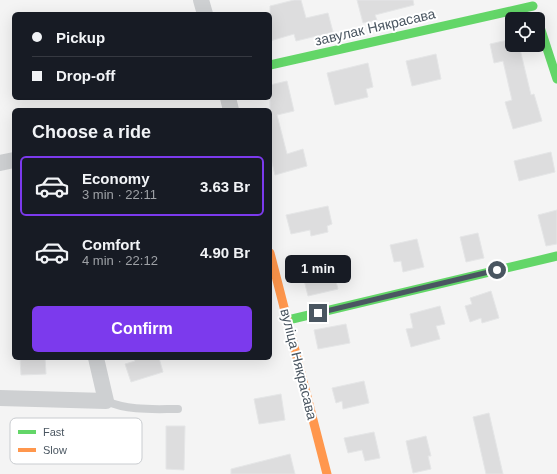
<!DOCTYPE html>
<meta charset="utf-8">
<style>
:root{--surface:#171b24;--page:#242831;--text:#f1f3f6;--muted:#9ea1a6;--line:#363941;--accent:#7c3aed}
body{margin:0;font-family:Helvetica,sans-serif;background:var(--page);color:var(--text);height:100vh;display:flex;flex-direction:column;font-size:15px;white-space:nowrap}
*{box-sizing:border-box;margin:0}
p{font-size:13px;color:var(--muted)}
.icon{flex:none;width:22px;height:22px;fill:none;stroke:currentColor;stroke-width:2;stroke-linecap:round;stroke-linejoin:round}
.map{position:relative;flex:1;overflow:hidden}
.details{position:absolute;left:12px;top:108px;width:260px;height:252px;display:flex;flex-direction:column;background:var(--surface);border-radius:6px;box-shadow:0 4px 16px #0002}
.details>*{flex:none}
.hud{position:absolute;left:12px;top:12px;width:260px;height:88px;border-radius:6px;box-shadow:0 4px 16px #0002;display:grid;align-content:center;height:88px;padding:0 20px;background:var(--surface)}
.fabs{position:absolute;left:505px;top:12px;display:grid;gap:8px}
.fabs a{display:grid;place-items:center;width:40px;height:40px;border-radius:6px;background:var(--surface);box-shadow:0 4px 16px #0002;font-size:20px}
.end{position:absolute;width:18px;height:18px;margin:-9px;border:5px solid #4a5661;background:#fff;box-shadow:0 0 0 2px #fff}
.from{border-radius:50%}
.bubble{position:absolute;height:28px;border-radius:6px;background:var(--surface);box-shadow:0 4px 16px #0002;font-size:13px;font-weight:600;line-height:28px;text-align:center}
.hud b{display:flex;align-items:center;gap:14px;height:38px;font-size:15px}
.hud b+b{border-top:1px solid var(--line)}
.hud i{width:10px;height:10px;background:var(--text)}
ul{padding:0;list-style:none}
li{display:flex;align-items:center;gap:12px;height:60px;margin:0 8px 6px;padding:0 12px;border:2px solid transparent;border-radius:6px}
li div{flex:1}
li b{display:block;font-size:15px}
li em{font-style:normal;font-weight:600}
li.on{border-color:var(--accent)}
li>.icon{width:36px;height:36px;stroke-width:1.5}
h2{padding:0 20px;font-size:18px;line-height:48px}
.button{display:flex;gap:8px;margin-top:auto;padding:8px 20px}
.button a{flex:1;height:46px;border-radius:6px;background:var(--accent);color:#fff;font-size:16px;font-weight:600;line-height:46px;text-align:center}
.map>svg:first-child{display:block}
</style>
<div class="map">
<svg width="557" height="474" viewBox="0 0 557 474">
<rect width="100%" height="100%" fill="#f4f4f4"/>
<path fill="#ddddde" stroke="#e5e6e7" d="M294,0h7l5,18 22,-5 5,19 -37,9 -2,-7 -24,7v-35z
M357,0h56l1,5 -39,10 2,5 -14,3z
M512,39v6h7l12,50 3,-1 8,27 -29,8 -8,-27 7,-2 -9,-39 -9,2 -4,-19z
M436,54l5,25 -29,7 -6,-25z
M368,63l5,24 -7,2 2,8 -33,8 -8,-32z
M287,81l7,30 -17,4 10,39 16,-5 4,17 -32,9 -5,-20v-70z
M551,152l4,20 -36,9 -5,-20z
M328,206l4,18 -5,2 1,6 -17,4 -1,-6 -19,4 -5,-19z
M557,210v34l-11,2 -8,-31z
M478,233l6,25 -18,4 -6,-25z
M417,239l7,28 -21,5 -2,-11 -7,1 -4,-17z
M331,262l7,27 -30,7 -4,-16 13,-4 -3,-10z
M491,291l8,27 -17,5 -1,-5 -11,4 -5,-16 7,-2 -2,-6z
M440,306l5,18 -9,2 4,13 -29,8 -5,-18 7,-1 -3,-14z
M346,324l4,19 -32,6 -4,-19z
M20,358h25l1,16 -25,1z
M134,358h25l4,14 -32,10 -6,-18 10,-3z
M364,381l5,22 -26,6 -1,-8 -6,2 -4,-15z
M281,394l4,26 -26,4 -5,-25z
M489,413l14,61h-17l-13,-57z
M166,426h19l-1,44 -18,-1z
M374,432l6,26 -15,3 -3,-11 -14,3 -4,-15z
M426,436l5,20h-3l3,13 -18,4 -7,-32z
M290,454l5,20h-64v-5z"/>
<g fill="none" stroke-linecap="round" stroke-linejoin="round">
<path stroke="#ced0d2" stroke-width="8" d="M106,401c23,10 47,8 72,8"/>
<path stroke="#ced0d2" stroke-width="16" d="M201,0l4,14
M228,98l3,12
M0,163l14,-3
M0,398l106,3 -10,-43"/>
<path stroke="#63d668" stroke-width="9" d="M538,21l19,58
M270,65l263,-59
M288,320l269,-64"/>
<path stroke="#ff974d" stroke-width="9" d="M270,253l57,221"/>
</g>
<g fill="none" stroke-linecap="round" stroke-linejoin="round">
<path stroke="#4a5661" stroke-width="5" d="M318,313l179,-43"/>
</g>
<g text-anchor="middle" dominant-baseline="central" stroke-width="4" stroke-linejoin="round" paint-order="stroke">
<g font-size="14" fill="#4a5661" stroke="#fff">
<text transform="translate(375 27) rotate(-13)">завулак Някрасава</text>
<text transform="translate(299 364) rotate(76)">вуліца Някрасава</text>
</g>
</g>
<rect x="10" y="418" width="132" height="46" rx="6" fill="#fff" stroke="#c9ccd0" stroke-width="1"/>
<rect x="18" y="430" width="18" height="4" fill="#63d668"/>
<rect x="18" y="448" width="18" height="4" fill="#ff974d"/>
<g font-size="11" fill="#4a5661">
<text x="43" y="436">Fast</text>
<text x="43" y="454">Slow</text>
</g>
</svg>
<div class="fabs">
<a><svg class="icon" aria-label="locate" viewBox="0 0 24 24"><circle cx="12" cy="12" r="6"/><path d="M12 2v4M12 18v4M2 12h4M18 12h4"/></svg></a>
</div>
<i class="end from" style="left:497px;top:270px"></i>
<i class="end" style="left:318px;top:313px"></i>
<div class="bubble" style="left:285px;top:255px;width:66px">1 min</div>
<div class="hud">
<b><i class="from"></i>Pickup</b>
<b><i></i>Drop-off</b>
</div>
<section class="details">
<h2>Choose a ride</h2>
<ul>
<li class="on"><svg class="icon" aria-label="car" viewBox="0 0 24 24"><path d="M5 17H2v-5l4-1 3-4h7l3 4 3 1v5h-3M9 17h6M6 11h13"/><circle cx="7" cy="17" r="2"/><circle cx="17" cy="17" r="2"/></svg><div><b>Economy</b><p>3 min · 22:11</p></div><em>3.63 Br</em></li>
<li><svg class="icon" aria-label="car" viewBox="0 0 24 24"><path d="M5 17H2v-5l4-1 3-4h7l3 4 3 1v5h-3M9 17h6M6 11h13"/><circle cx="7" cy="17" r="2"/><circle cx="17" cy="17" r="2"/></svg><div><b>Comfort</b><p>4 min · 22:12</p></div><em>4.90 Br</em></li>
</ul>
<div class="button"><a>Confirm</a></div>
</section>
</div>
